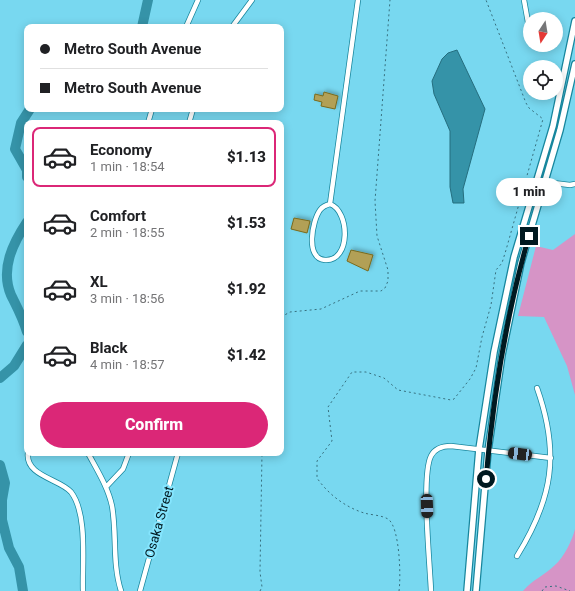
<!DOCTYPE html>
<meta charset="utf-8">
<style>
:root{--surface:#fff;--page:#f6f6f6;--text:#202124;--muted:#757577;--line:#e0e0e0;--accent:#db2777}
body{margin:0;font-family:Roboto,sans-serif;background:var(--page);color:var(--text);height:100vh;display:flex;flex-direction:column;font-size:15px;white-space:nowrap}
*{box-sizing:border-box;margin:0}
p{font-size:13px;color:var(--muted)}
.icon{flex:none;width:22px;height:22px;fill:none;stroke:currentColor;stroke-width:2;stroke-linecap:round;stroke-linejoin:round}
.map{position:relative;flex:1;overflow:hidden}
.drawer{position:absolute;left:24px;top:120px;width:260px;height:336px;display:flex;flex-direction:column;background:var(--surface);border-radius:8px;box-shadow:0 2px 10px #0003}
.drawer>*{flex:none}
.banner{position:absolute;left:24px;top:24px;width:260px;height:88px;border-radius:8px;box-shadow:0 2px 10px #0003;display:grid;align-content:center;height:88px;padding:0 16px;background:var(--surface)}
.needle{width:26px;rotate:192deg}
.fabs{position:absolute;left:523px;top:12px;display:grid;gap:8px}
.fabs a{display:grid;place-items:center;width:40px;height:40px;border-radius:50%;background:var(--surface);box-shadow:0 2px 10px #0003;font-size:20px}
.end{position:absolute;width:18px;height:18px;margin:-9px;border:5px solid #001920;background:#fff;box-shadow:0 0 0 2px #fff}
.from{border-radius:50%}
.bubble{position:absolute;height:28px;border-radius:14px;background:var(--surface);box-shadow:0 2px 10px #0003;font-size:13px;font-weight:800;line-height:28px;text-align:center}
.car{position:absolute;width:12px;height:24px;margin:-12px -6px;border-radius:5px;box-shadow:0 0 3px 1px #0007;background:linear-gradient(#222 24%,#8ab4d8 0 40%,#222 0 76%,#8ab4d8 0 86%,#222 0)}
.banner b{display:flex;align-items:center;gap:14px;height:38px;font-size:15px}
.banner b+b{border-top:1px solid var(--line)}
.banner i{width:10px;height:10px;background:var(--text)}
ul{padding:7px 0 0;list-style:none}
li{display:flex;align-items:center;gap:12px;height:60px;margin:0 8px 6px;padding:0 8px;border:2px solid transparent;border-radius:8px}
li div{flex:1}
li b{display:block;font-size:15px}
li em{font-style:normal;font-weight:800}
li.active{border-color:var(--accent)}
li>.icon{width:36px;height:36px;stroke-width:1.5}
.button{display:flex;gap:8px;margin-top:auto;padding:8px 16px}
.button a{flex:1;height:46px;border-radius:24px;background:var(--accent);color:#fff;font-size:16px;font-weight:800;line-height:46px;text-align:center}
.map>svg:first-child{display:block}
</style>
<div class="map">
<svg width="575" height="591" viewBox="0 0 575 591">
<defs>
<filter id="shadow"><feDropShadow dx="2" dy="-2" stdDeviation="2" flood-color="#0004"/></filter>
</defs>
<rect width="100%" height="100%" fill="#78d8f0"/>
<path fill="#d694c6" d="M575,234v161l-8,-29 -23,-49 -26,-1 18,-70 17,4z
M575,529v62h-52c9,-11 22,-16 32,-26 9,-8 17,-24 20,-36z"/>
<path fill="#3593a8" stroke="#256e7f" d="M457,50l28,59 -22,80 1,14h-11l-3,-16v-56l-16,-37 -2,-13 10,-22 6,-6z"/>
<g fill="none" stroke-linecap="round" stroke-linejoin="round">
<path stroke="#256e7f" stroke-width="1.5" d="M0,519l2,1"/>
<path stroke="#3593a8" stroke-width="10" d="M142,27l6,-27
M27,177v-7l-12,-21 6,-26 9,-14
M27,222c-14,21 -27,47 -16,73 6,12 12,23 16,37
M0,378l14,-12 13,-21
M0,465l5,18 -3,17v20l7,28 10,19 4,24"/>
</g>
<path fill="#b2a056" stroke="#7b6a1b" filter="url(#shadow)" d="M324,92l14,4 -3,13 -14,-3 1,-4 -8,-2 1,-6 8,2z
M294,218l16,3 -3,12 -16,-4z
M351,250l22,5 -5,16 -21,-10z"/>
<g fill="none" stroke-linecap="round" stroke-linejoin="round">
<defs>
<path id="minor" d="M524,0l5,28
M186,27l12,-27
M232,27l20,-27
M148,123l4,-14
M189,123l4,-14
M537,181l33,4 5,-1
M330,204l28,-204
M330,204c20,7 21,58 -5,56 -20,-1 -13,-39 -5,-50 3,-4 6,-5 10,-6z
M28,453c-3,23 32,26 43,39 17,22 11,72 12,99
M88,453c9,17 20,34 24,53 5,28 0,57 9,85
M106,487l17,-18 6,-16
M517,556c36,-58 43,-103 20,-168
M140,591l38,-138
M431,591c-1,-26 -10,-115 0,-135 4,-8 12,-10 20,-10l100,12"/>
<path id="tertiary" d="M467,591l12,-142 15,-97 20,-95 39,-131 22,-105
M476,591l12,-140 14,-96 19,-92 39,-133 15,-66"/>
</defs>
<use href="#minor" stroke="#17869d" stroke-width="6"/>
<use href="#tertiary" stroke="#17869d" stroke-width="8"/>
<path stroke="#37707f" stroke-width="1" stroke-dasharray="2 3" stroke-linecap="butt" d="M281,317l9,-5 31,-3 39,-18h21l4,-3 3,-7v-11l-11,-34 -2,-35 15,-201
M260,591l2,-4 -2,-15 2,-119
M399,591c2,-13 1,-64 -11,-72 -7,-4 -17,-4 -24,-6 -19,-6 -36,-19 -47,-35v-17l15,-20 -4,-34 24,-35h14l18,6 14,12 53,10 3,-1 16,-20 6,-11 6,-31 9,-32 5,-35 6,-7 4,-13 37,-131 -14,-11 -3,-5 -40,-103
M542,591l3,-4 11,-1 14,5"/>
<use href="#minor" stroke="#fff" stroke-width="4.5"/>
<use href="#tertiary" stroke="#fff" stroke-width="5.5"/>
</g>
<g fill="none" stroke-linecap="round" stroke-linejoin="round">
<path stroke="#001920" stroke-width="5" d="M486,479c7,-81 20,-164 43,-243"/>
</g>
<g text-anchor="middle" dominant-baseline="central" stroke-width="4" stroke-linejoin="round" paint-order="stroke">
<g font-size="13" fill="#001920" stroke="#85e5fe">
<text transform="translate(159 522) rotate(-74)">Osaka Street</text>
</g>
</g>
</svg>
<div class="fabs">
<a><svg class="needle" viewBox="-14 -14 28 28"><path d="M0-13l5 13h-10z" fill="#e53935"/><path d="M0 13l5-13h-10z" fill="#757577"/></svg></a>
<a><svg class="icon" aria-label="locate" viewBox="0 0 24 24"><circle cx="12" cy="12" r="6"/><path d="M12 2v4M12 18v4M2 12h4M18 12h4"/></svg></a>
</div>
<i class="end from" style="left:486px;top:479px"></i>
<i class="end" style="left:529px;top:236px"></i>
<div class="bubble" style="left:496px;top:178px;width:66px">1 min</div>
<i class="car" style="left:520px;top:454px;rotate:277deg"></i>
<i class="car" style="left:427px;top:506px;rotate:178deg"></i>
<div class="banner">
<b><i class="from"></i>Metro South Avenue</b>
<b><i></i>Metro South Avenue</b>
</div>
<section class="drawer">
<ul>
<li class="active"><svg class="icon" aria-label="car" viewBox="0 0 24 24"><path d="M5 17H2v-5l4-1 3-4h7l3 4 3 1v5h-3M9 17h6M6 11h13"/><circle cx="7" cy="17" r="2"/><circle cx="17" cy="17" r="2"/></svg><div><b>Economy</b><p>1 min · 18:54</p></div><em>$1.13</em></li>
<li><svg class="icon" aria-label="car" viewBox="0 0 24 24"><path d="M5 17H2v-5l4-1 3-4h7l3 4 3 1v5h-3M9 17h6M6 11h13"/><circle cx="7" cy="17" r="2"/><circle cx="17" cy="17" r="2"/></svg><div><b>Comfort</b><p>2 min · 18:55</p></div><em>$1.53</em></li>
<li><svg class="icon" aria-label="car" viewBox="0 0 24 24"><path d="M5 17H2v-5l4-1 3-4h7l3 4 3 1v5h-3M9 17h6M6 11h13"/><circle cx="7" cy="17" r="2"/><circle cx="17" cy="17" r="2"/></svg><div><b>XL</b><p>3 min · 18:56</p></div><em>$1.92</em></li>
<li><svg class="icon" aria-label="car" viewBox="0 0 24 24"><path d="M5 17H2v-5l4-1 3-4h7l3 4 3 1v5h-3M9 17h6M6 11h13"/><circle cx="7" cy="17" r="2"/><circle cx="17" cy="17" r="2"/></svg><div><b>Black</b><p>4 min · 18:57</p></div><em>$1.42</em></li>
</ul>
<div class="button"><a>Confirm</a></div>
</section>
</div>
